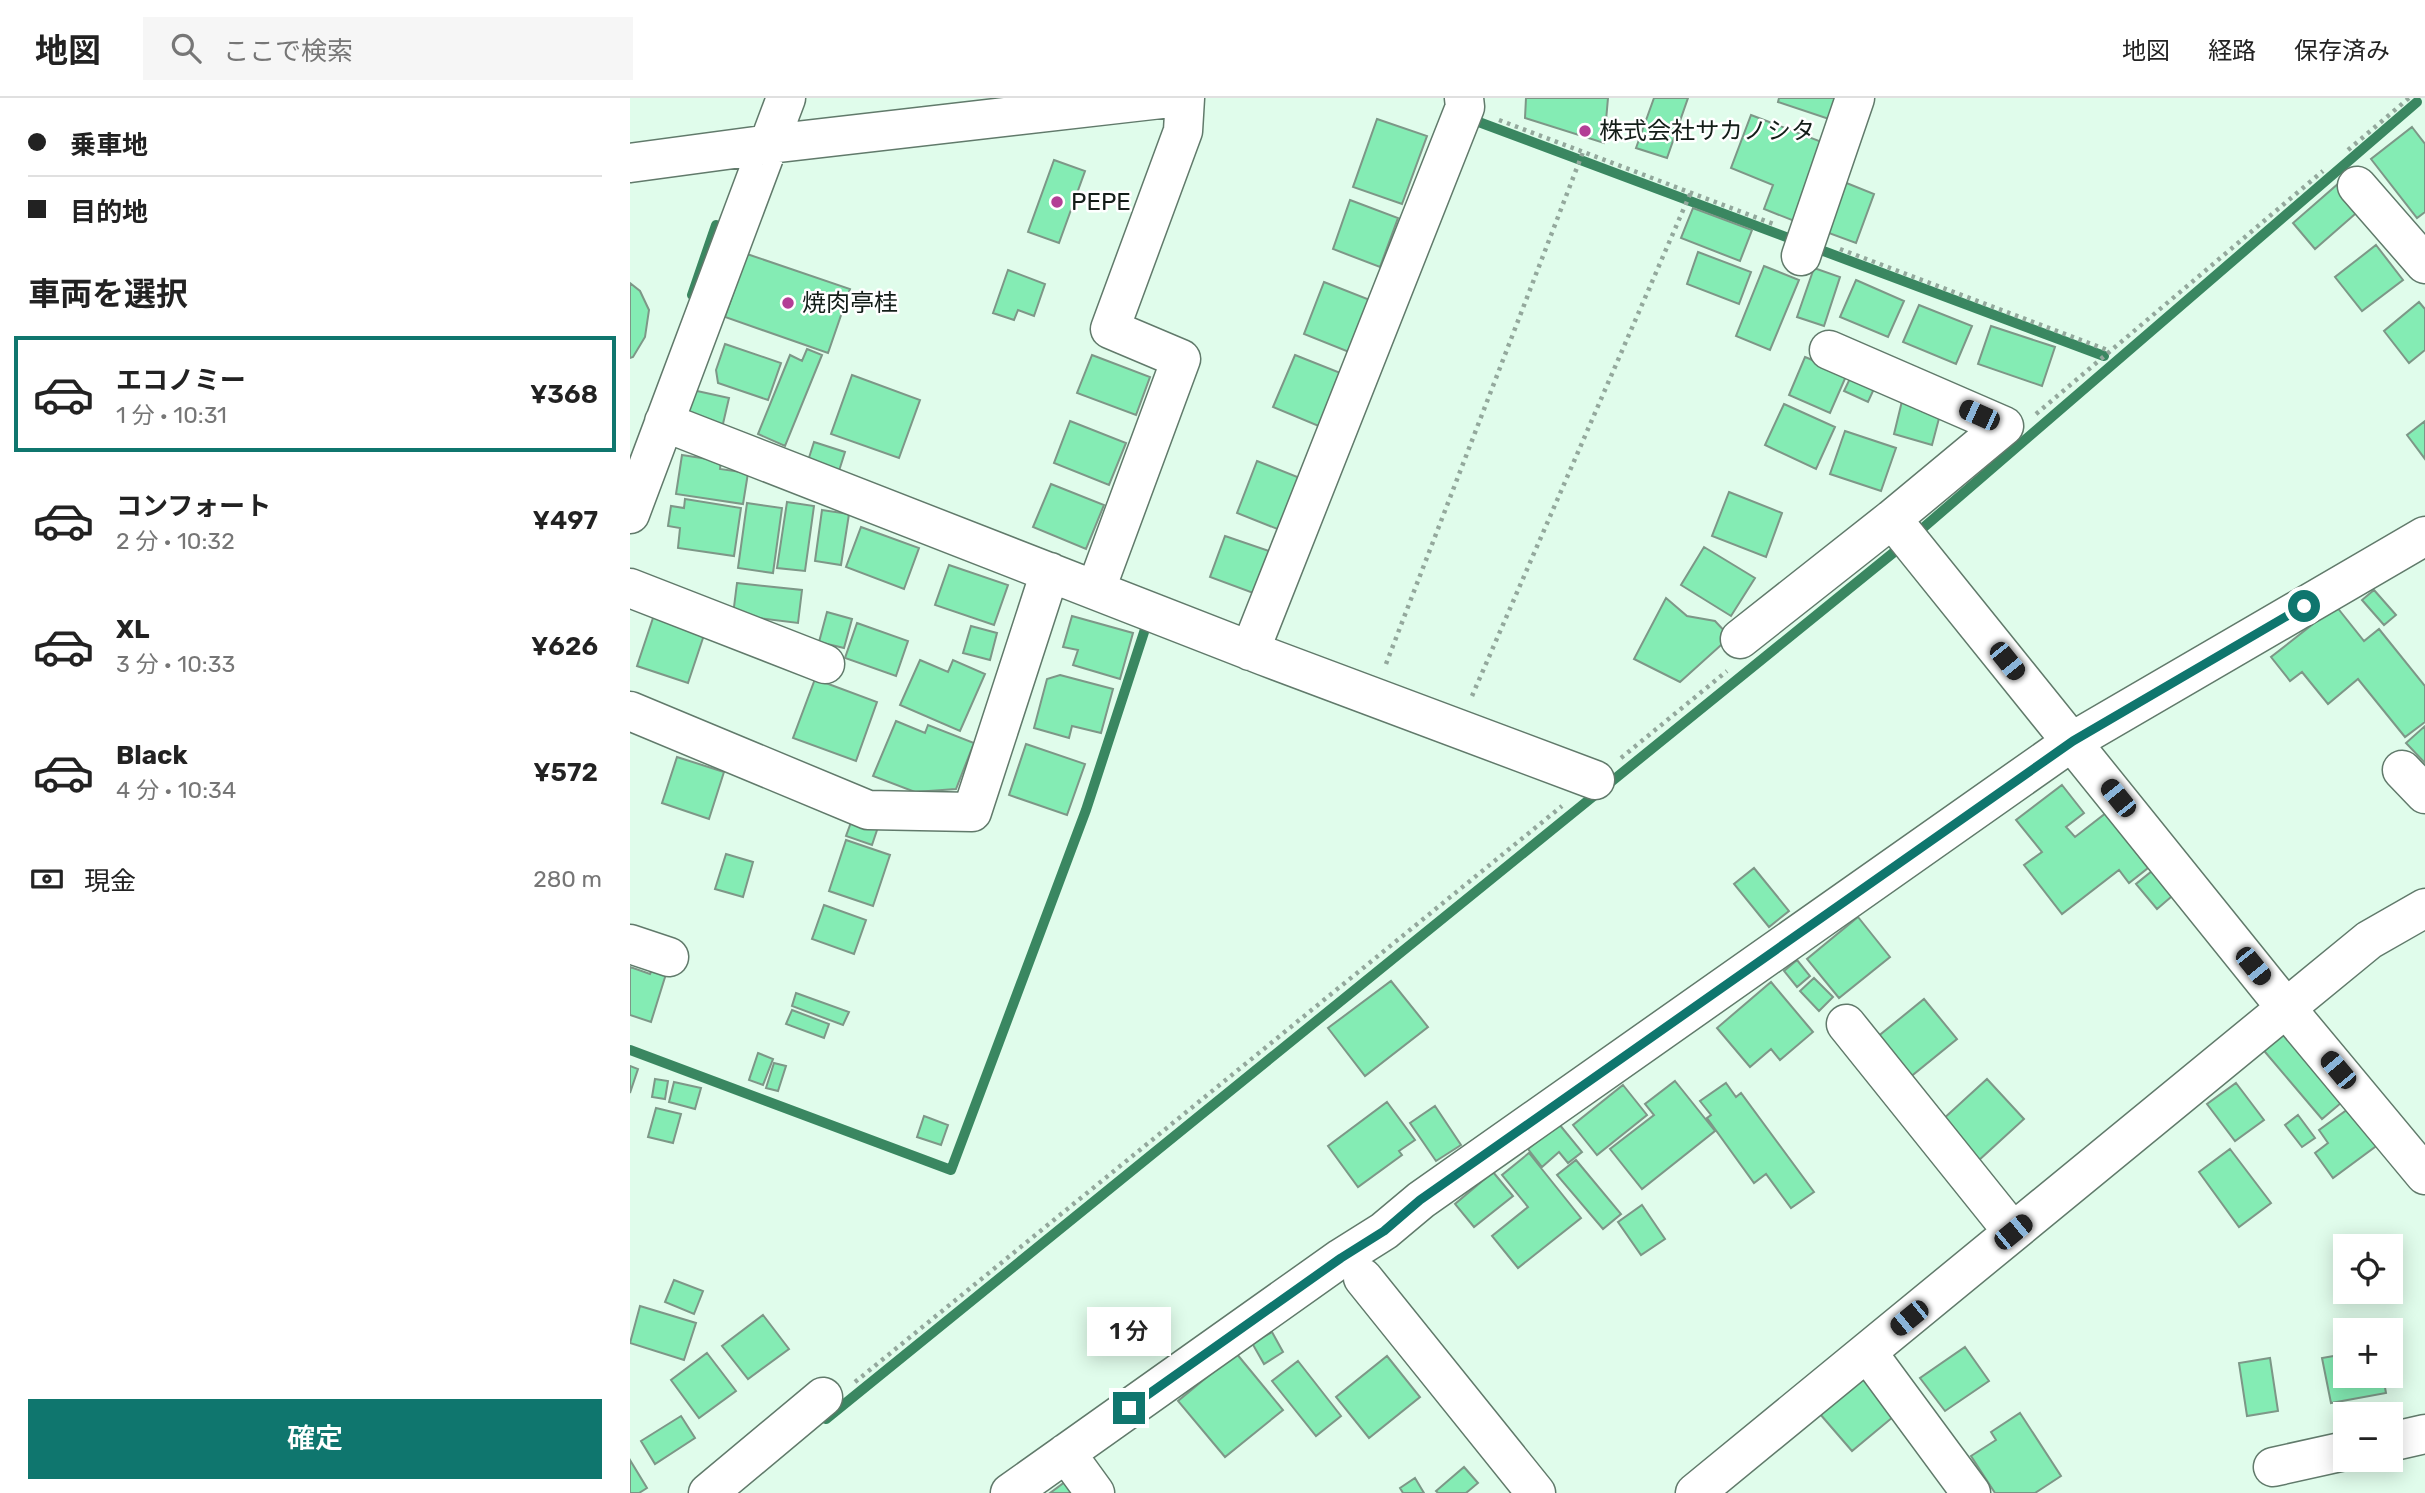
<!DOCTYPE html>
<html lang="ja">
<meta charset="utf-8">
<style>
:root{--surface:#fff;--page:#f6f6f6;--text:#222;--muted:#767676;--line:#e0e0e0;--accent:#0f766e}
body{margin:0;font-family:Rubik,"Noto Sans JP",sans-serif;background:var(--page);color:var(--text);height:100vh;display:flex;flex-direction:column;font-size:26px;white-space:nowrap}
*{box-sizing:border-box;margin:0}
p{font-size:23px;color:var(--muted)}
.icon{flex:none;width:38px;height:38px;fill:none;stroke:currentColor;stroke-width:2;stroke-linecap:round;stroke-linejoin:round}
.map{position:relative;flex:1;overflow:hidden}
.details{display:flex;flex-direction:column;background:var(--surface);width:630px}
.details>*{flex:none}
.hud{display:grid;align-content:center;height:154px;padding:0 28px;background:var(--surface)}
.buttons{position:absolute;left:1703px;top:1136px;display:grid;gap:14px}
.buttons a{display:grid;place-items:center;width:70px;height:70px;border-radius:0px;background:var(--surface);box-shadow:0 4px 18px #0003;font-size:35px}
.end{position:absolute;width:32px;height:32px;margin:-16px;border:9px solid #0f766e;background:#fff;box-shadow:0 0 0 4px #fff}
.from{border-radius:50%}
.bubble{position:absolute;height:49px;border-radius:0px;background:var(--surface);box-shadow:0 4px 18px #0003;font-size:23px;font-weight:600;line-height:49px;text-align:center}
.car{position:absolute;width:21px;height:42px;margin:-21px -10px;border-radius:9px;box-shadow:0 0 5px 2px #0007;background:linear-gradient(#222 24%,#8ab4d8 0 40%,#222 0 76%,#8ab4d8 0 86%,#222 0)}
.hud b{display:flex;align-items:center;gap:24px;height:66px;font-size:26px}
.hud b+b{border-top:2px solid var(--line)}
.hud i{width:18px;height:18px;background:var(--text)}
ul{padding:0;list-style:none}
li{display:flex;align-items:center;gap:21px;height:116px;margin:0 14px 10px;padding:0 14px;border:4px solid transparent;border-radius:0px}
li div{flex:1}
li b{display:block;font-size:26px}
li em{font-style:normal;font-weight:600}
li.selected{border-color:var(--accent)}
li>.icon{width:63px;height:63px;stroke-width:1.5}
h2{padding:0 28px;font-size:32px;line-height:84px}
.pay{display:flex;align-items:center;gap:18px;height:77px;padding:0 28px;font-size:26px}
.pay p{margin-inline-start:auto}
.primary-button{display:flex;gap:14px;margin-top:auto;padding:14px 28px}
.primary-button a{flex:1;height:80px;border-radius:0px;background:var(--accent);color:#fff;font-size:28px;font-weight:600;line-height:80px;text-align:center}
header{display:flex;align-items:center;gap:42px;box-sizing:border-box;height:98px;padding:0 35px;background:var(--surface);border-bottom:2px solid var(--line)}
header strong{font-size:33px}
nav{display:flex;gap:38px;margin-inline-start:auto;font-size:24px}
.search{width:490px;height:63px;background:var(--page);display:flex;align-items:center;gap:18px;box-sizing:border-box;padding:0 24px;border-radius:0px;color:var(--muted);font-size:26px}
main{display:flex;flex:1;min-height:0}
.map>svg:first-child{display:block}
</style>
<header>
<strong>地図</strong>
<div class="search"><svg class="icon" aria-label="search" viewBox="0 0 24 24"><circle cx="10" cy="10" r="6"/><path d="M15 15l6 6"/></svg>ここで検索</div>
<nav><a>地図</a><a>経路</a><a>保存済み</a></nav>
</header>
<main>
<section class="details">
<div class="hud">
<b><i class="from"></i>乗車地</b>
<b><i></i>目的地</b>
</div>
<h2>車両を選択</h2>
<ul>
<li class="selected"><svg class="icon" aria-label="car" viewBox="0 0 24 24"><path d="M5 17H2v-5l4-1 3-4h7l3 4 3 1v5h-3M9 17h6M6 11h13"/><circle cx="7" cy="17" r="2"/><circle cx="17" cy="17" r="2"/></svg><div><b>エコノミー</b><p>1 分 · 10:31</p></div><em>¥368</em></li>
<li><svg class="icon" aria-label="car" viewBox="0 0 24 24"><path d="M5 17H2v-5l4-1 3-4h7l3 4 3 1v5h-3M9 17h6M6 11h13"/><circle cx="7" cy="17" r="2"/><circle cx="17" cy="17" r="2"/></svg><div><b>コンフォート</b><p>2 分 · 10:32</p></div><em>¥497</em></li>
<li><svg class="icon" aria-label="car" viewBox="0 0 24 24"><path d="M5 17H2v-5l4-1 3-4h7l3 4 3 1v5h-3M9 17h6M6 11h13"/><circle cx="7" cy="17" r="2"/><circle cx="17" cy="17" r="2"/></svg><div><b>XL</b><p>3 分 · 10:33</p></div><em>¥626</em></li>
<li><svg class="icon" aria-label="car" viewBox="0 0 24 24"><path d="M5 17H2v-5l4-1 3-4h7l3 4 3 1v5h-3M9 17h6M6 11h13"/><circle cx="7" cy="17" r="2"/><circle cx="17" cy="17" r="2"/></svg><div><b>Black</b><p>4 分 · 10:34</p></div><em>¥572</em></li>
</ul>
<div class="pay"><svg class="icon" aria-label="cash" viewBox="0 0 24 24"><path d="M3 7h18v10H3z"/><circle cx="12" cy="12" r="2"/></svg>現金<p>280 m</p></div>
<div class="primary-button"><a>確定</a></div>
</section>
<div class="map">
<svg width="1795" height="1395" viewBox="0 0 1795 1395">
<rect width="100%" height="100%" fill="#e0fceb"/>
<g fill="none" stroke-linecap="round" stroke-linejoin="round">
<path stroke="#3a8761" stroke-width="10" d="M838,20l636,238
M62,197l24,-70
M0,952l321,120 135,-360 61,-187
M196,1321l1083,-879 508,-438"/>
</g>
<path fill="#84ecb4" stroke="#7d9787" stroke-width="2" d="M896,0h82l-4,45 -79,-25z
M1024,0h34l-21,60 -31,-10z
M1149,0h57l-7,21 -51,-17z
M1121,17l76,29 -30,78 -33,-13 9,-24 -42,-17z
M747,21l50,17 -25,68 -49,-17z
M1782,29l13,17v68l-8,6 -46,-59z
M424,62l31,11 -26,72 -31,-11z
M1214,84l30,12 -18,49 -30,-11z
M1709,85l23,25 -47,41 -22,-26z
M720,102l48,18 -18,49 -47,-18z
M1063,110l59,22 -12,31 -59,-23z
M1746,147l27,35 -41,31 -27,-34z
M1068,154l53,20 -12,32 -52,-20z
M117,156l103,35 -22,64 -103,-36z
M1134,168l35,14 -29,70 -34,-14z
M1184,170l26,9 -16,49 -27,-9z
M378,172l37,14 -11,32 -16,-6 -4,10 -21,-7z
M1226,182l48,21 -16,36 -48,-20z
M694,184l46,18 -21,52 -45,-18z
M0,185l10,8 9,19 -4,27 -12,20 -3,1z
M1789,204l6,7v41l-16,13 -25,-32z
M1289,207l53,21 -16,38 -53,-22z
M1361,228l64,21 -13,39 -64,-22z
M95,246l56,19 -13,37 -50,-17 -2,-13z
M177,251l15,6 -37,91 -27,-12 32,-79 12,6z
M462,257l58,22 -14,38 -59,-22z
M665,257l48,19 -22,53 -48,-20z
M1175,259l42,17 -17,39 -41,-18z
M1225,270l23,12 -10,22 -24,-11z
M222,277l68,25 -21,58 -68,-24z
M58,291l41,9 -7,30 -40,-9z
M1273,299l39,10 -10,38 -38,-11z
M1154,306l51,23 -19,42 -51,-24z
M440,323l56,22 -17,42 -55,-22z
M1795,323v38l-18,-24z
M1215,333l51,17 -15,43 -51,-17z
M184,344l31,10 -7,22 -31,-10z
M52,357l39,6 -1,8 28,4 -5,31 -67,-10z
M627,363l43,17 -20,52 -43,-17z
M421,386l53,21 -18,44 -53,-22z
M1099,394l53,21 -16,44 -54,-21z
M55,401l56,9 -7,48 -56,-8 2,-20 -12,-2 3,-20 13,2z
M157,404l27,4 -9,65 -28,-3z
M117,405l35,5 -9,65 -35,-5z
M192,412l27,4 -8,51 -26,-4z
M231,429l58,21 -15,41 -58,-22z
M595,438l47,16 -16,42 -46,-17z
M1074,449l51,31 -24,38 -50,-31z
M319,467l59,20 -14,40 -59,-20z
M107,485l65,7 -4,33 -65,-8z
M1744,492l22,25 -12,10 -22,-25z
M1036,500l21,18 28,5 15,16 -50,45 -46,-23z
M1706,508l28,35 15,-12 46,57v36l-20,15 -47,-58 -30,25 -26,-32 -12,9 -19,-24z
M197,514l25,7 -8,29 -25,-6z
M24,517l51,17 -17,51 -51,-17z
M442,518l61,17 -13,46 -47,-14 5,-15 -15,-3z
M227,525l51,18 -12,35 -51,-18z
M341,528l26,7 -7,27 -27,-7z
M290,562l28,12 5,-12 32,14 -25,57 -60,-26z
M430,577l53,14 -12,44 -29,-7 -3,12 -35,-10 13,-49z
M185,581l62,23 -21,59 -63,-23z
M266,623l29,12 3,-8 46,18 -18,46 -41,3 -42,-16z
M1795,628v37l-19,-20z
M396,646l59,20 -18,51 -58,-20z
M47,659l47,15 -15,47 -47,-16z
M1432,687l22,28 -18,14 9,10 31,-24 42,55 -19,15 -10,-13 -57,44 -38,-49 18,-13 -26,-32z
M223,719l25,10 -6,18 -26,-9z
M216,742l44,15 -17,51 -44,-15z
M96,756l27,8 -10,35 -28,-8z
M1527,769l21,24 -21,18 -21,-25z
M1124,770l35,43 -20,16 -35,-43z
M194,807l42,15 -12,34 -42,-15z
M1228,819l32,40 -51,41 -32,-39z
M1167,862l13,16 -13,11 -13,-16z
M0,869l20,7 2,-4 14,4 -15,48 -21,-7z
M1184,880l19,19 -14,14 -19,-20z
M761,883l37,46 -63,49 -37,-48z
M1141,884l42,50 -33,28 -9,-11 -21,18 -33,-39z
M166,895l53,19 -6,13 -51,-19z
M1294,901l33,40 -48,39 -33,-40z
M162,912l37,14 -5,14 -38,-14z
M1655,926l63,73 -26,22 -62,-73z
M128,955l15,6 -10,26 -14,-5z
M144,965l12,3 -8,25 -12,-3z
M0,968l8,3 -8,24z
M25,981l13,2 -3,18 -13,-2z
M1357,981l37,40 -46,42 -37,-40z
M1045,983l40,50 -73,58 -32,-40 44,-34 -9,-11z
M44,984l27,6 -6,21 -26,-7z
M1096,985l10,14 5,-4 73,99 -23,16 -25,-34 -12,9 -47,-65 4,-3 -11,-14z
M1606,985l28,37 -29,21 -28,-37z
M993,987l24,30 -50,40 -24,-30z
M757,1004l28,38 -16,11 3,4 -44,32 -30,-41z
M805,1008l26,39 -25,16 -26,-38z
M1721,1009l28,37 -46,34 -18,-25 13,-10 -9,-13z
M26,1010l25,6 -8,29 -25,-6z
M1668,1017l17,23 -13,9 -17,-22z
M294,1018l24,9 -7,20 -24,-8z
M929,1026l23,28 -14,11 -9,-11 -17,15 -14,-18z
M1600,1051l41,54 -32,24 -40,-55z
M899,1055l52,65 -63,50 -26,-32 36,-29 -26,-32z
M946,1062l45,54 -18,15 -46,-54z
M863,1074l20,24 -39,31 -19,-23z
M1012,1107l23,34 -24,16 -23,-33z
M44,1182l29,11 -9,23 -29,-12z
M10,1208l56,17 -12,37 -54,-17z
M133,1217l26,34 -41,30 -26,-33z
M642,1234l11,20 -19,12 -12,-21z
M1335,1249l24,34 -44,30 -25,-33z
M77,1255l29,38 -37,27 -28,-38z
M606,1255l47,57 -58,47 -47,-56z
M1715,1256v22h38l3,17 -55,10 -9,-45z
M757,1258l33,41 -51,41 -33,-41z
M1640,1260l8,53 -31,5 -8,-53z
M668,1263l43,55 -25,20 -44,-55z
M1237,1277l32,37 -47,39 -32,-37z
M1390,1315l41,63 -26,17h-40l-24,-37 25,-16 -5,-8z
M51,1318l14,22 -40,26 -14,-23z
M0,1362l17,28 -8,5h-9z
M834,1369l14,16 -12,10h-28l-2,-2z
M443,1378l12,17h-35z
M785,1380l9,15h-21l-3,-5z"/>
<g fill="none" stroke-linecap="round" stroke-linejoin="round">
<defs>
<path id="minor" d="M0,65l140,-19 400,-46
M1727,88l68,78
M1171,158l54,-158
M34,324l600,234 331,124
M0,416l156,-416
M1262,421l394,489 139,167
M0,490l195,76
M466,491l85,-230 -71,-30 73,-198 2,-33
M1110,541l152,-120 112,-93 -175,-76
M620,553l215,-544 -1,-9
M0,613l238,99 104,2 78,-240
M1772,672l23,24
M0,846l39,13
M1216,926l167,208
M733,1180l173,215
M1237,1254l104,141
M1760,1344l35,-8
M436,1355l29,40
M1643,1369l72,-16
M78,1395l115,-96
M380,1395l331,-235 43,-27 37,-31 652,-459 352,-205
M1065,1395l674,-553 56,-32"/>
</defs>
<use href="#minor" stroke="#617a6b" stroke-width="41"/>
<path stroke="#93a89c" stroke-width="4.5" stroke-dasharray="3.5 5" stroke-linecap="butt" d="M869,22l277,105
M1718,52l61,-52
M1210,151l270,102
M1406,316l287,-243
M756,566l197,-512
M842,598l219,-504
M991,660l106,-87
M225,1284l707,-576"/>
<use href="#minor" stroke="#fff" stroke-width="38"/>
</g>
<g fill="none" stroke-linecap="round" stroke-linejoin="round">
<path stroke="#0f766e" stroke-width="9" d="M499,1310l212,-150 43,-27 36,-31 653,-459 231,-135"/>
</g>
<g fill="#b33e96" stroke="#fff" stroke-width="2.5">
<circle cx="955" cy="33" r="7"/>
<circle cx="427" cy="104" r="7"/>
<circle cx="158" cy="205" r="7"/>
</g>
<g text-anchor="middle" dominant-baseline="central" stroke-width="5" stroke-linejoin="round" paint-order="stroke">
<g font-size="24" fill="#131d18" stroke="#fff" text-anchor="start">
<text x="969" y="33">株式会社サカノシタ</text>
<text x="441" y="104">PEPE</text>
<text x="172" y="205">焼肉亭桂</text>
</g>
</g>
</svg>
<div class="buttons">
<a><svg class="icon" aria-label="locate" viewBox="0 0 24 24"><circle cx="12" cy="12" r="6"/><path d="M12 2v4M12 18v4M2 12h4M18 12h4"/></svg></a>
<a>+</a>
<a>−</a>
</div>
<i class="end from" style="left:1674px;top:508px"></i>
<i class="end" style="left:499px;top:1310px"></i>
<div class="bubble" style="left:457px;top:1209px;width:84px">1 分</div>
<i class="car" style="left:1349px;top:317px;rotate:294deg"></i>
<i class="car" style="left:1377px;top:563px;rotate:141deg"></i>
<i class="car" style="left:1488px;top:700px;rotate:321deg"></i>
<i class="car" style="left:1623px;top:868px;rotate:141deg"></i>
<i class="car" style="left:1708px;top:972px;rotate:320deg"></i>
<i class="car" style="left:1383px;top:1134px;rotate:51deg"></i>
<i class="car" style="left:1279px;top:1220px;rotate:231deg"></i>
</div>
</main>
